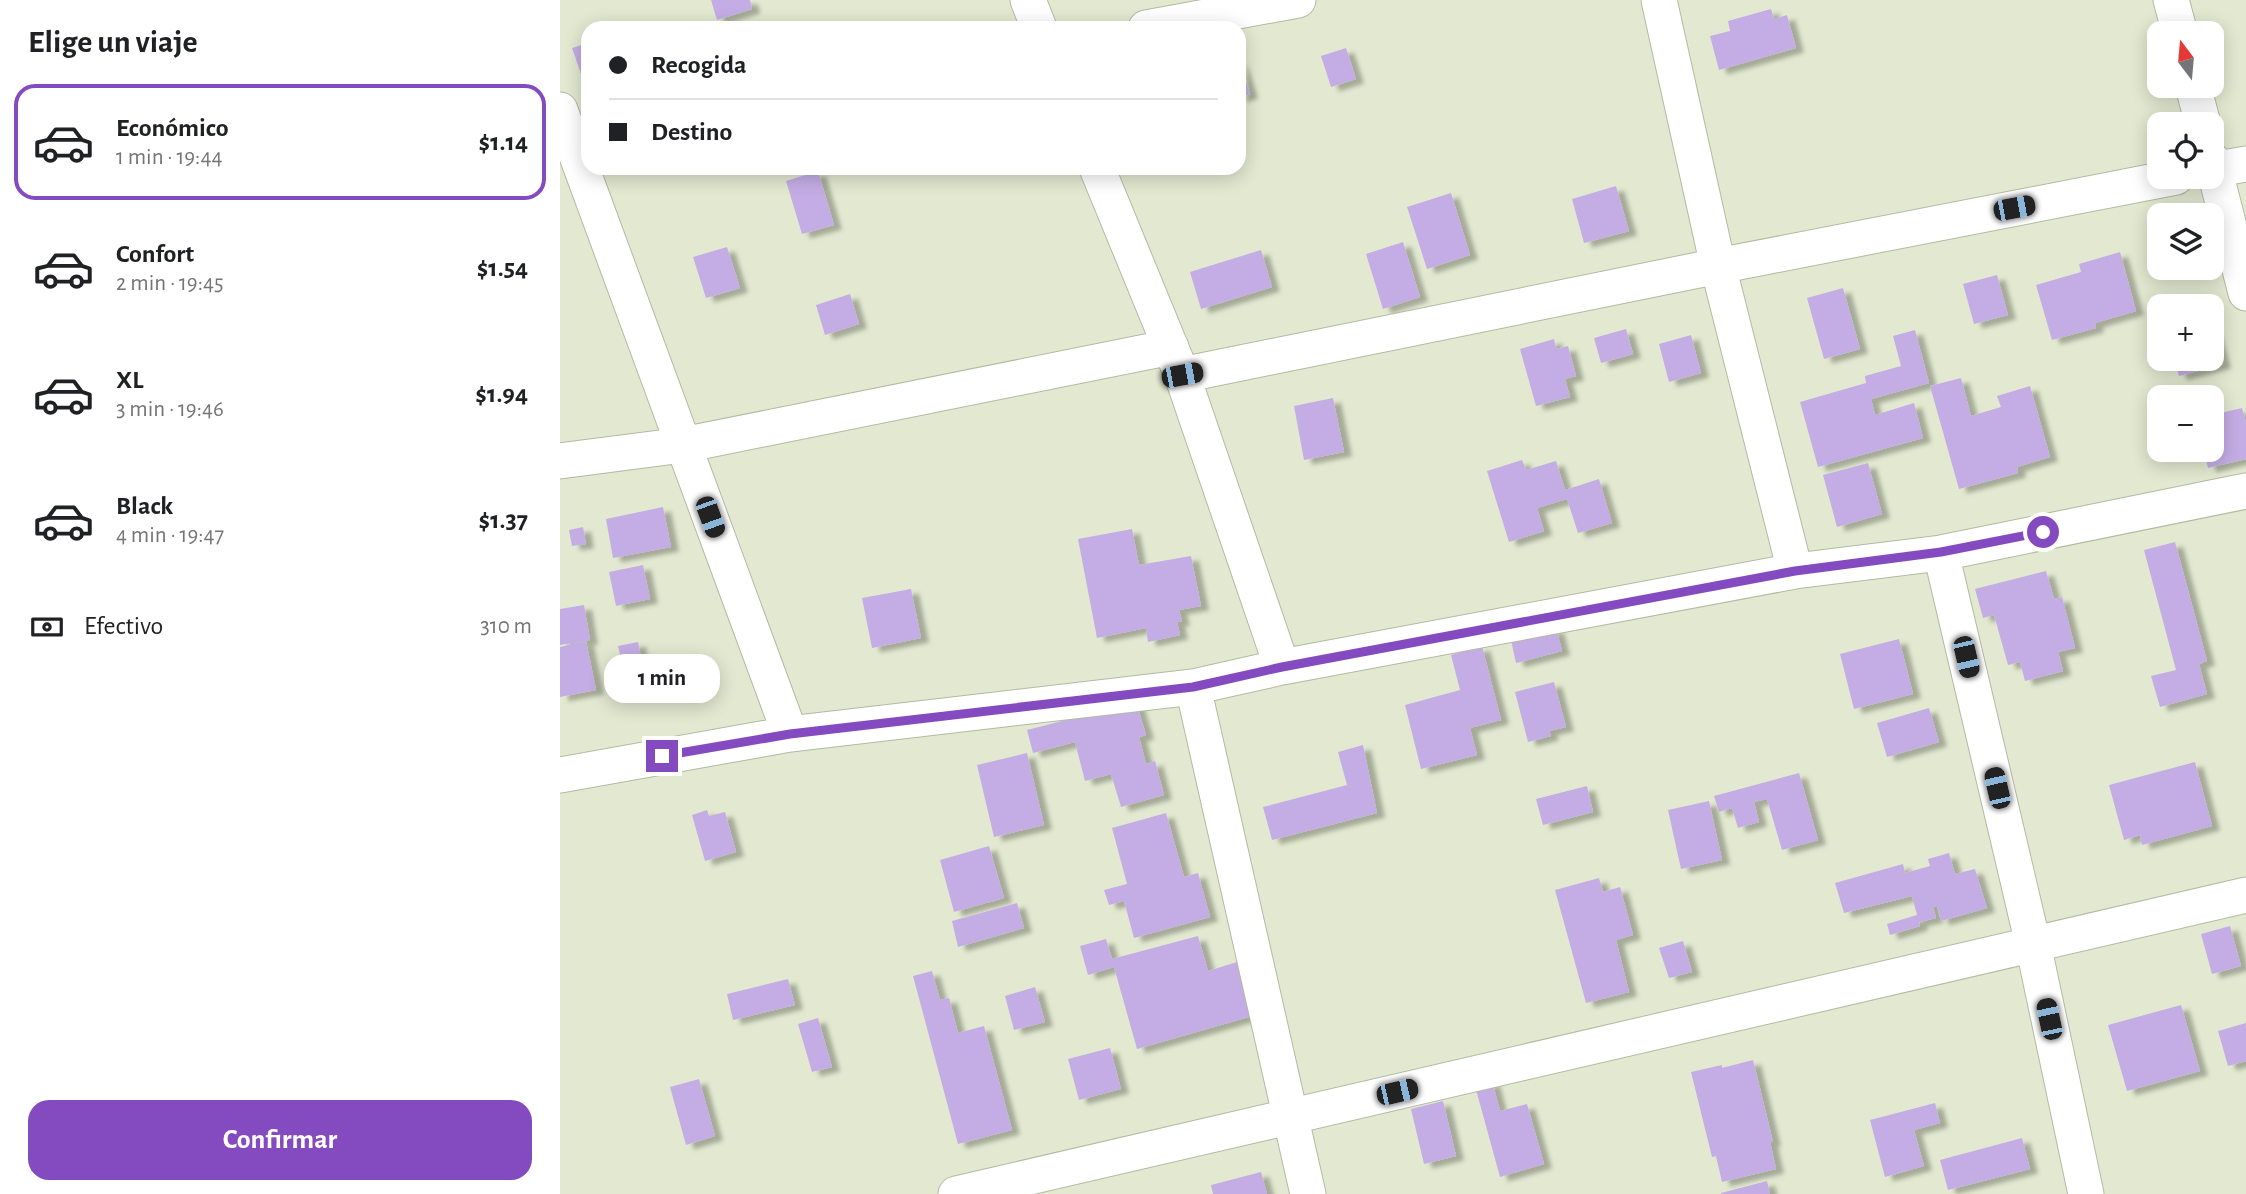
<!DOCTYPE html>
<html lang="es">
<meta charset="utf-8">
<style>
:root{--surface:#fff;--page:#f2f2f2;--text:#202124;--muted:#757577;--line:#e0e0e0;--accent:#844bc1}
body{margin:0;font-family:"Alegreya Sans",sans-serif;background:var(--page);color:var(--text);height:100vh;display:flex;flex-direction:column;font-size:26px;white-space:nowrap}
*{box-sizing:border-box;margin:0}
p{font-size:23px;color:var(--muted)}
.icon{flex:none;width:38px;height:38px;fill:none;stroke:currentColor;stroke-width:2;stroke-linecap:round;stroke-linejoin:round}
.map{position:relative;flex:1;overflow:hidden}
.drawer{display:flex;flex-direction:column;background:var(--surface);width:560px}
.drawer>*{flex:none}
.guide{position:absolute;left:21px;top:21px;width:665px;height:154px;border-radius:21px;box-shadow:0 4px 18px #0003;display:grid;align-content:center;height:154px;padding:0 28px;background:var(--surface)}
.needle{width:46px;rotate:344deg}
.fabs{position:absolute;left:1587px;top:21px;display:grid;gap:14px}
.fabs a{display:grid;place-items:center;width:77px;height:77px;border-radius:14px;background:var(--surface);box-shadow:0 4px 18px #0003;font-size:35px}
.end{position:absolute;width:32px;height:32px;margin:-16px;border:9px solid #844bc1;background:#fff;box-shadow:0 0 0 4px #fff}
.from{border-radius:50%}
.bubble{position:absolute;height:49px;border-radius:21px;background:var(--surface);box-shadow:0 4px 18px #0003;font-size:23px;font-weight:700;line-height:49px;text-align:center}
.car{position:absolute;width:21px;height:42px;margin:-21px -10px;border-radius:9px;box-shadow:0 0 5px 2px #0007;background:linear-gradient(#222 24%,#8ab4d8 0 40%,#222 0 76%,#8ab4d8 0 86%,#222 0)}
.guide b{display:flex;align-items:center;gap:24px;height:66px;font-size:26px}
.guide b+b{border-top:2px solid var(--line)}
.guide i{width:18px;height:18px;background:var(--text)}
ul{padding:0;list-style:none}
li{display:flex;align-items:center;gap:21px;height:116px;margin:0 14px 10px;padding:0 14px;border:4px solid transparent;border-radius:21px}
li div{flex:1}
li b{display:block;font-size:26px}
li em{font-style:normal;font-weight:700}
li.on{border-color:var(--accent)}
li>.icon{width:63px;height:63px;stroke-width:1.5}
h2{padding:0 28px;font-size:32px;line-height:84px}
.pay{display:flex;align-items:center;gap:18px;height:77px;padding:0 28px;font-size:26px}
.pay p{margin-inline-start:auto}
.action{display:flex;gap:14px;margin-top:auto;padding:14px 28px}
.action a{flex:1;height:80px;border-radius:21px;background:var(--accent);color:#fff;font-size:28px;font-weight:700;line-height:80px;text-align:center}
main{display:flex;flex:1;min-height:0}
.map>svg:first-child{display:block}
</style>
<main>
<section class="drawer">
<h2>Elige un viaje</h2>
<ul>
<li class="on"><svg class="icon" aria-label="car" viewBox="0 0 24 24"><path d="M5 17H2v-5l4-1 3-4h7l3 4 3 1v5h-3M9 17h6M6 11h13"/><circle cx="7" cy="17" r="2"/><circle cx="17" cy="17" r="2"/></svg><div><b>Económico</b><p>1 min · 19:44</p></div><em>$1.14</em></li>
<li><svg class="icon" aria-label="car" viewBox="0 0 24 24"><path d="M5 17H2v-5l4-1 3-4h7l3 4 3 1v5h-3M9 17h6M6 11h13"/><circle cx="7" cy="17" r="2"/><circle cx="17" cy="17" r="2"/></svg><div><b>Confort</b><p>2 min · 19:45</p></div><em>$1.54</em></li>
<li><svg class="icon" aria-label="car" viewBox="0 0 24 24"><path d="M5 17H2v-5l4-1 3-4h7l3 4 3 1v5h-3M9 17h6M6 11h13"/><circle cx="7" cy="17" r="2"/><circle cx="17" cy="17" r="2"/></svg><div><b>XL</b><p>3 min · 19:46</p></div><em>$1.94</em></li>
<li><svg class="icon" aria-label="car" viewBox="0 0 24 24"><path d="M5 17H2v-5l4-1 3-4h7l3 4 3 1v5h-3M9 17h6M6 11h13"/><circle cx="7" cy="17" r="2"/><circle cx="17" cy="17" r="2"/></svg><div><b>Black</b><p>4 min · 19:47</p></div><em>$1.37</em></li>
</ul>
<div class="pay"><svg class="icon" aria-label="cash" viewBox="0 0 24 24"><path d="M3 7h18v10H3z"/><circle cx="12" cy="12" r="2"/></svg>Efectivo<p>310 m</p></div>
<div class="action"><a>Confirmar</a></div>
</section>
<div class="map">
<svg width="1686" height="1194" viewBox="0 0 1686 1194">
<defs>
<filter id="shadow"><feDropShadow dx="8" dy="4.5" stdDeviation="2" flood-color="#0004"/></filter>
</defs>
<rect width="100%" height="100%" fill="#e2e9d0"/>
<path fill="#c4ade5" filter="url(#shadow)" d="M151,0h39l2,9 -35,11z
M1211,9l3,10 13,-4 9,33 -77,22 -9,-34 20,-5 -2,-10z
M28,43v32l-6,2 -10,-29z
M786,48l10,31 -25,8 -10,-31z
M679,59l11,35 -11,4z
M258,171l16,54 -32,9 -16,-53z
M1056,186l13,45 -45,12 -12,-44z
M891,193l19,62 -43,14 -20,-62z
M843,242l17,55 -37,12 -17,-55z
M167,247l13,41 -34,10 -13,-41z
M701,250l11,37 -71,22 -11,-37z
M1560,252l16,59 -41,12 1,5 -44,12 -16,-55 45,-13 -2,-8z
M1437,275l11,40 -34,9 -11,-40z
M1283,288l17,61 -36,10 -17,-61z
M290,294l9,30 -34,11 -9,-30z
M1631,295l3,11h-35v-2z
M1066,329l7,25 -32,9 -7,-25z
M1355,330l14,53 -58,16 4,16 39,-12 9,35 -105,29 -18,-65 66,-19 -1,-7 36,-10 -8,-30z
M1652,332h2l9,32 -44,12 -5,-17h38z
M1131,335l10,38 -32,9 -10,-38z
M994,339l2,10 12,-3 8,30 -11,3 5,18 -34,9 -16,-57z
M1401,378l10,38 30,-9 -4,-11 33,-10 20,71 -33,10 1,6 -59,16 -29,-103z
M773,398l11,54 -40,8 -10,-54z
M1682,408l4,15v36l-38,9 -4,-18h8v-35z
M962,460l4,10 30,-9 9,29 34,-11 13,44 -34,10 -11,-34 -30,9 7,23 -35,11 -22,-71z
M1308,463l14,51 -45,13 -14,-52z
M103,507l8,40 -58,11 -7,-39z
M23,527l3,17 -14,2 -3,-16z
M572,529l7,36 52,-9 10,50 -22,4 3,11 -5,1 3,13 -32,7 -2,-14 -49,10 -19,-99z
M1615,542l32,119 -8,3 8,30 -47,13 -9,-31 25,-6 -32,-120z
M83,565l7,34 -34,7 -7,-34z
M1486,571l8,28 8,-2 13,51 -17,4 5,19 -38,10 -5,-19 -12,3 -14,-50 -11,3 -8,-29z
M351,589l10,49 -49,10 -10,-50z
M24,605l6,35 -30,5v-36z
M996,628l6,23 -46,12 -5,-23z
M1339,639l14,55 -59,15 -14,-55z
M26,641l10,49 -36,7v-50z
M78,642l4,21 -19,4 -5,-21z
M922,646l19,74 -31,8 7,27 -56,14 -16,-64 55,-15 -9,-35z
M994,682l12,45 -17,4 2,5 -23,6 -13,-50z
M576,702l10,33 -7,2 7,27 9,-3 9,34 -43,12 -10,-33 -26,7 -10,-39 -42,11 -6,-23z
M1369,708l10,34 -52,15 -10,-34z
M803,745l14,68 -105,27 -9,-33 84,-22 -9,-33z
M467,753l17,72 -50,12 -17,-72z
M1635,762l17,64 -70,19 -2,-10 -16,5 -15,-55z
M1239,773l19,67 -36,10 -15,-51 -13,3 5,20 -21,6 -6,-20 -13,4 -5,-16z
M1027,786l6,26 -50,13 -7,-26z
M1149,801l13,59 -41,9 -13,-59z
M147,810l2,6 16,-4 11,40 -31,9 -13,-46z
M606,813l18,64 14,-4 12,44 -76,21 -10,-37 -15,4 -5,-15 23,-6 -15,-56z
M429,846l15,52 -50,14 -14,-52z
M1389,853l6,21 20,-5 12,39 -46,13 -4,-15 -4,1 3,11 -17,4 1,4 -30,9 -3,-11 30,-9 -5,-19 -68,17 -9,-30 68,-19 2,9 25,-7 -2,-7z
M1039,878l4,14 17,-5 13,48 -17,5 13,52 -43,11 -31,-113z
M457,903l7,25 -66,19 -6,-26z
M1670,926l11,40 -29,8 -11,-40z
M638,936l10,35 29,-9 15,54 -115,33 -23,-82 -26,8 -8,-29 26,-7 6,20z
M1123,941l9,31 -23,6 -10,-30z
M372,971l8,29 9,-2 9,35 26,-7 28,104 -54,14 -45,-168z
M228,979l7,26 -62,15 -6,-26z
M475,987l10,35 -31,8 -9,-34z
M1621,1005l19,66 -73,20 -19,-66z
M258,1018l14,49 -20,5 -14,-48z
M1686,1023v38l-18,5 -10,-35z
M550,1048l11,41 -42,11 -11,-41z
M1193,1060l20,82h-3l6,27 -54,13 -6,-26 -4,1 -21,-85 31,-7v3z
M139,1079l16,57 -29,9 -16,-58z
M932,1081l8,30 27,-7 17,60 -44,13 -25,-91z
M883,1101l13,55 -32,8 -13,-55z
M1375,1103l5,20 -26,7 10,36 -39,11 -15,-57z
M1462,1138l8,31 -82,21 -8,-30z
M701,1172l6,22h-54l-2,-9z
M1207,1181l3,13h-49v-1z"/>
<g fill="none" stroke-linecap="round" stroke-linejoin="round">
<defs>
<path id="street" d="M468,0l11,28
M1099,0l59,266 77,305
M1611,0l9,33
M586,28l152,-28
M1633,86l10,38
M0,110l230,624
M1652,160l34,133
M537,168l85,207 100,292
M1652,170l34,-6
M622,375l536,-109 458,-89
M0,461l123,-16 488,-98
M1381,553l92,391 53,250
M633,687l115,507
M0,775l230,-41 403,-47 89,-20 513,-96 146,-18 305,-62
M396,1194l1290,-299"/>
</defs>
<use href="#street" stroke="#b3baa2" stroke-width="37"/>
<use href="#street" stroke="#fff" stroke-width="35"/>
</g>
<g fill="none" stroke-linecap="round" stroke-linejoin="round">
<path stroke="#844bc1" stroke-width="9" d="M102,756l128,-22 403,-47 89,-20 513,-96 146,-19 102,-20"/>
</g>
</svg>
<div class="fabs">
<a><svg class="needle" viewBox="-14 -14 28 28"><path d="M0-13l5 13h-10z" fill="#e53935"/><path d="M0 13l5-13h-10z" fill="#757577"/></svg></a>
<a><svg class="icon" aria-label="locate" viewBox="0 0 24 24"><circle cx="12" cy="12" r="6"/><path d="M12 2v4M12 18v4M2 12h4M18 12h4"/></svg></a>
<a><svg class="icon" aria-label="layers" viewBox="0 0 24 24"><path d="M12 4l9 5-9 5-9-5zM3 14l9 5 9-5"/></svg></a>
<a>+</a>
<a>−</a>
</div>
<i class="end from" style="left:1483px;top:532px"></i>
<i class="end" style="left:102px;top:756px"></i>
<div class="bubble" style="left:44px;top:654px;width:116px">1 min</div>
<i class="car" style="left:1454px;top:208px;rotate:79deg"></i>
<i class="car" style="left:622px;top:375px;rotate:79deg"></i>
<i class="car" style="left:150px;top:517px;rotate:160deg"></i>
<i class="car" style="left:1406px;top:657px;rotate:167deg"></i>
<i class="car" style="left:1437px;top:788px;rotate:347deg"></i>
<i class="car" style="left:1489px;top:1019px;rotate:348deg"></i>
<i class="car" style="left:837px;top:1092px;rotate:77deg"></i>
<div class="guide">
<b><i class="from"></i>Recogida</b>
<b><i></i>Destino</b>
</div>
</div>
</main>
